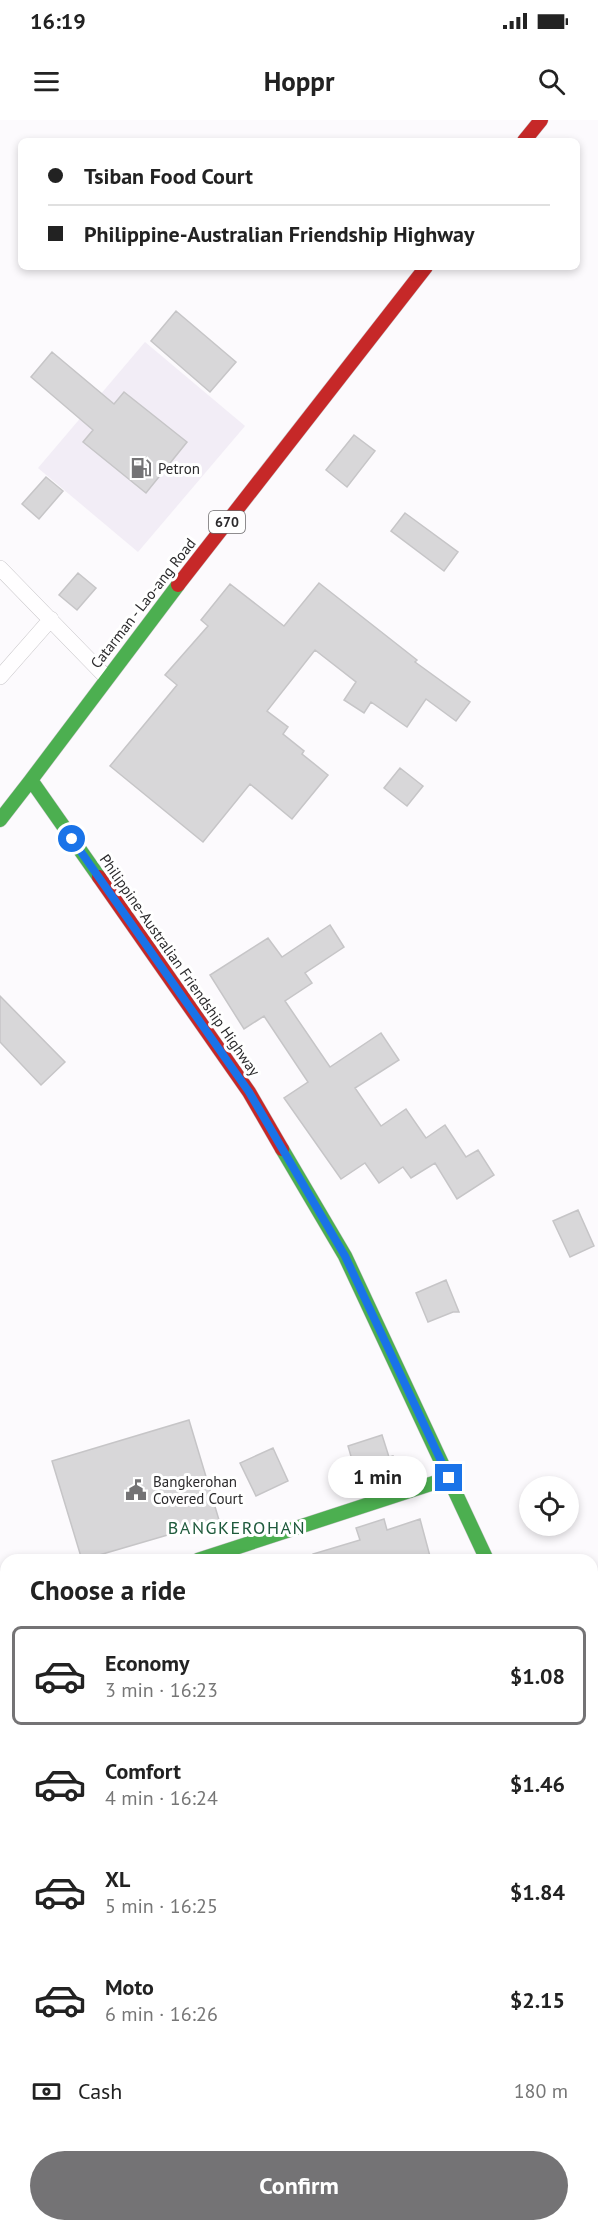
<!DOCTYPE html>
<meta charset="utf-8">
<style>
:root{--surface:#fff;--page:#f6f6f6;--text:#222;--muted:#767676;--line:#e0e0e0;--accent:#747375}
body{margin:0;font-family:"PT Sans",sans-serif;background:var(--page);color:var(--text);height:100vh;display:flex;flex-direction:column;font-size:22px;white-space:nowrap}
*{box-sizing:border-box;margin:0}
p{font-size:20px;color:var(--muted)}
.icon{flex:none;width:33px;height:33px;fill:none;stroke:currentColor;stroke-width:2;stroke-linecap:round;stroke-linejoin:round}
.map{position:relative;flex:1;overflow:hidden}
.drawer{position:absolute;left:0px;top:1434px;width:598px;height:678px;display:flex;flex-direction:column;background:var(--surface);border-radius:18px 18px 0 0;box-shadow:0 3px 9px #0003}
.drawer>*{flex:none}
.guide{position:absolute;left:18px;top:18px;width:562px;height:132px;border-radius:9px;box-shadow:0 3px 9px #0003;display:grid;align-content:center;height:132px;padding:0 30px;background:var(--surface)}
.controls{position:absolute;left:519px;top:1356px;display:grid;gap:12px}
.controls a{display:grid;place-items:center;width:60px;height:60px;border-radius:50%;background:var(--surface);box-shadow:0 3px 9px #0003;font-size:30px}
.end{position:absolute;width:27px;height:27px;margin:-14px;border:8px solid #1a73e8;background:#fff;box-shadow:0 0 0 3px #fff}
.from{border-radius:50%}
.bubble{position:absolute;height:42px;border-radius:21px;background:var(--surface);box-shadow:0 3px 9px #0003;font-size:20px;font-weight:700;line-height:42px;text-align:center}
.guide b{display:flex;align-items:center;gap:21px;height:57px;font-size:22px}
.guide b+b{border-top:2px solid var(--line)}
.guide i{width:15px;height:15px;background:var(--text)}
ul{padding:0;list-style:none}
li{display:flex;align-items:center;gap:18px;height:99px;margin:0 12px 9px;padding:0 18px;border:3px solid transparent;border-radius:9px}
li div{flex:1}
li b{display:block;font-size:22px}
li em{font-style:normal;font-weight:700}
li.current{border-color:var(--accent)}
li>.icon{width:54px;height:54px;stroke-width:1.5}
h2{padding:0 30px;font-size:27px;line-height:72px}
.pay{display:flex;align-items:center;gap:15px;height:66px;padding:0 30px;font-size:22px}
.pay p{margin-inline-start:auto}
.action{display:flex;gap:12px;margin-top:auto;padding:12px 30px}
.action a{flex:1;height:69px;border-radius:36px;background:var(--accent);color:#fff;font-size:24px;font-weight:700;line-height:69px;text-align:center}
.status{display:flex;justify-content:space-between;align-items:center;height:42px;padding:0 30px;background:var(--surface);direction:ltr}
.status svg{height:16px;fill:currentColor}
header{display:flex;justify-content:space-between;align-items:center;height:78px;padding:0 30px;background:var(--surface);font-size:27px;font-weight:700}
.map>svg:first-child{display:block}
</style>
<div class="status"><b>16:19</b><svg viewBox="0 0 49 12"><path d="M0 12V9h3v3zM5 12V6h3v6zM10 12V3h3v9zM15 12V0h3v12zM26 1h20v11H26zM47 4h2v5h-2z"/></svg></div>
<header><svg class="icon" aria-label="menu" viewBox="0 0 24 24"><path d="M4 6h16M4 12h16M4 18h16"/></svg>Hoppr<svg class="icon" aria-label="search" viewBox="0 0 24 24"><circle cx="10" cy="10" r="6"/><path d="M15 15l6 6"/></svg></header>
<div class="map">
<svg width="598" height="2112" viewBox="0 0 598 2112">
<rect width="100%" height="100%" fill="#fcfafd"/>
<path fill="#f2edf6" d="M145,222l100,84 -107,126 -100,-84z"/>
<path fill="#d8d7d9" stroke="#c6c5c7" stroke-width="1.5" d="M176,191l60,51 -26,30 -59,-51z
M52,232l62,52 10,-12 63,50 -41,51 -63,-51 10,-12 -62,-53z
M354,315l21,16 -28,36 -21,-17z
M46,357l17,14 -24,28 -17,-15z
M405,393l53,39 -14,19 -53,-40z
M78,453l18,15 -19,22 -18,-15z
M319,463l98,77 -2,2 55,40 -14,19 -30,-22 -19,28 -36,-25 -7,11 -20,-13 12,-18 -41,-32 -48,61 21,16 -5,7 21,17 -2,3 26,21 -36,44 -42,-35 -47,58 -93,-76 67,-81 -12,-10 43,-49 -7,-6 29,-36 54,42z
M400,648l23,18 -16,20 -23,-18z
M330,805l14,22 -39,26 7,10 -27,18 45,66 51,-34 18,27 -44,28 26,38 25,-17 20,29 19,-13 21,32 12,-7 16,25 -37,24 -22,-36 -24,15 -8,-11 -24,16 -14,-20 -24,16 -57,-81 24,-16 -44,-66 -20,13 -34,-54 58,-37 14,19z
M0,876l65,66 -24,23 -41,-43z
M578,1090l16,36 -24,11 -17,-36z
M446,1160l13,32h-6l-25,10 -12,-29z
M189,1300l30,100 -137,40 -30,-99z
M382,1315l7,22 4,-1 6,19 -55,17 -5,-17 16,-5 -7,-24z
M273,1328l15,33 -32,15 -16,-33z
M384,1399l3,11 33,-11 11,41h-117l-1,-6 47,-14 -4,-12z"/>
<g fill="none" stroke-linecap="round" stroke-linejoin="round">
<defs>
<path id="lane" d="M0,448l106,109
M0,557l51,-58"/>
<path id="street" d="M0,1502l6,-2
M0,1567l6,14
M0,1748l6,-3"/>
<path id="fast" d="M0,700l31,-40
M99,757l-68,-97 147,-195
M282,1029l63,107 142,304
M198,1440l251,-82"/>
<path id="slow" d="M592,1608l6,6"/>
<path id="jam" d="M524,21l17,-21
M178,465l248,-318
M99,757l150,215 33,57"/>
</defs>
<use href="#lane" stroke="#c6c4c7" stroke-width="16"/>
<use href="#street" stroke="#c6c4c7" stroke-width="32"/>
<use href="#fast" stroke="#c6c4c7" stroke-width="15"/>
<use href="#slow" stroke="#c6c4c7" stroke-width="15"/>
<use href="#jam" stroke="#c6c4c7" stroke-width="15"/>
<use href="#lane" stroke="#fffeff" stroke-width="15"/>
<use href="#street" stroke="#fffeff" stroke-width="30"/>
<use href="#fast" stroke="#4caf50" stroke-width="14"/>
<use href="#slow" stroke="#ffc107" stroke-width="14"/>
<use href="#jam" stroke="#c62828" stroke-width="14"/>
</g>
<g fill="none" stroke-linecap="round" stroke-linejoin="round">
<path stroke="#1a73e8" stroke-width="8" d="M72,719l177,253 96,164 104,222"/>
</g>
<defs>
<symbol id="fuel-bare" viewBox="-9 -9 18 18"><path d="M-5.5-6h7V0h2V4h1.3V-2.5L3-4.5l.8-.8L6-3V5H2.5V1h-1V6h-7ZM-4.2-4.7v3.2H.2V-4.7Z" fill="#747375" stroke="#fff" stroke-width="2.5" paint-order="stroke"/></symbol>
<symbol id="civic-bare" viewBox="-9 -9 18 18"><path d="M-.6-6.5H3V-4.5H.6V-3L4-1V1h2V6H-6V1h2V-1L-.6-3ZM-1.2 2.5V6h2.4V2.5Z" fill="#747375" stroke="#fff" stroke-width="2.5" paint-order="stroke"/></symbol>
</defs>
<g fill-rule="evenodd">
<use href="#fuel-bare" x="126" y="333" width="30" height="30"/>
<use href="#civic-bare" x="121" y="1355" width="30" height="30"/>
</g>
<g text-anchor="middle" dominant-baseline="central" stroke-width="6" stroke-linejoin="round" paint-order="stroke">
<rect fill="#fff" stroke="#6b6a6b" stroke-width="1.5" x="209" y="391" width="36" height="22" rx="4.5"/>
<g font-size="14" font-weight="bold" fill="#2b2a2c">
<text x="227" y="402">670</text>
</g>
<g font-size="15" fill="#2b2a2c" stroke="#fff" text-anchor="start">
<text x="158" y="348">Petron</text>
<text x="153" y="1361">Bangkerohan<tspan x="153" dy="17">Covered Court</tspan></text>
</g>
<g font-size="15" fill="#2b2a2c" stroke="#fff">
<text transform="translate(143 483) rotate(-52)">Catarman - Lao-ang Road</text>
<text transform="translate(180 845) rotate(55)">Philippine-Australian Friendship Highway</text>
</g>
<g font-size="18" letter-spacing="1.5" fill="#1e5a3c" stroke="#fff">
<text x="237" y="1407">BANGKEROHAN</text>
</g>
</g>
</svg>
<div class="controls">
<a><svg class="icon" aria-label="locate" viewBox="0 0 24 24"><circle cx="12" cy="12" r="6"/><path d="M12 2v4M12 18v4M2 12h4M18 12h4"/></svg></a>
</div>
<i class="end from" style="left:72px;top:719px"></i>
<i class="end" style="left:449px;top:1358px"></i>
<div class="bubble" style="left:328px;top:1336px;width:99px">1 min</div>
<div class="guide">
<b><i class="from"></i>Tsiban Food Court</b>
<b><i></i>Philippine-Australian Friendship Highway</b>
</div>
<section class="drawer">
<h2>Choose a ride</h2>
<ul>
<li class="current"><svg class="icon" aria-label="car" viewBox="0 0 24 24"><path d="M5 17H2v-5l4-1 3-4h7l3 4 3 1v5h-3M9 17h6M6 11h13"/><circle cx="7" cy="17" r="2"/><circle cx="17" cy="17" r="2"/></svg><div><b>Economy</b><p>3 min · 16:23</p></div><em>$1.08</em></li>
<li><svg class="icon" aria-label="car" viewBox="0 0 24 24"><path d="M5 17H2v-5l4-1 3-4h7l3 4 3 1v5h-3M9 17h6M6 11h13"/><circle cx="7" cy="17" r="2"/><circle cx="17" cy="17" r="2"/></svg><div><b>Comfort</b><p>4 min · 16:24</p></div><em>$1.46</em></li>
<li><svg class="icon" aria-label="car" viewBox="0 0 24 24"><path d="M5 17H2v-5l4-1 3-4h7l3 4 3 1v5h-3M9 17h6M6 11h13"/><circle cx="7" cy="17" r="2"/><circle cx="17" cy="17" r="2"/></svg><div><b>XL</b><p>5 min · 16:25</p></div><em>$1.84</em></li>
<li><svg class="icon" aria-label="car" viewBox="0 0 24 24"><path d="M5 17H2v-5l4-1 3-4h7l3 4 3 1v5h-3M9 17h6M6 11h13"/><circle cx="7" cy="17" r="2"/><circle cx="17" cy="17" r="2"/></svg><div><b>Moto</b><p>6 min · 16:26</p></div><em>$2.15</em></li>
</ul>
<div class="pay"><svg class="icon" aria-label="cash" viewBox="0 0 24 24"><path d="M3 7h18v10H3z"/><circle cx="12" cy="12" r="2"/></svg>Cash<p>180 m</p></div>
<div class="action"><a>Confirm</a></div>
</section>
</div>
